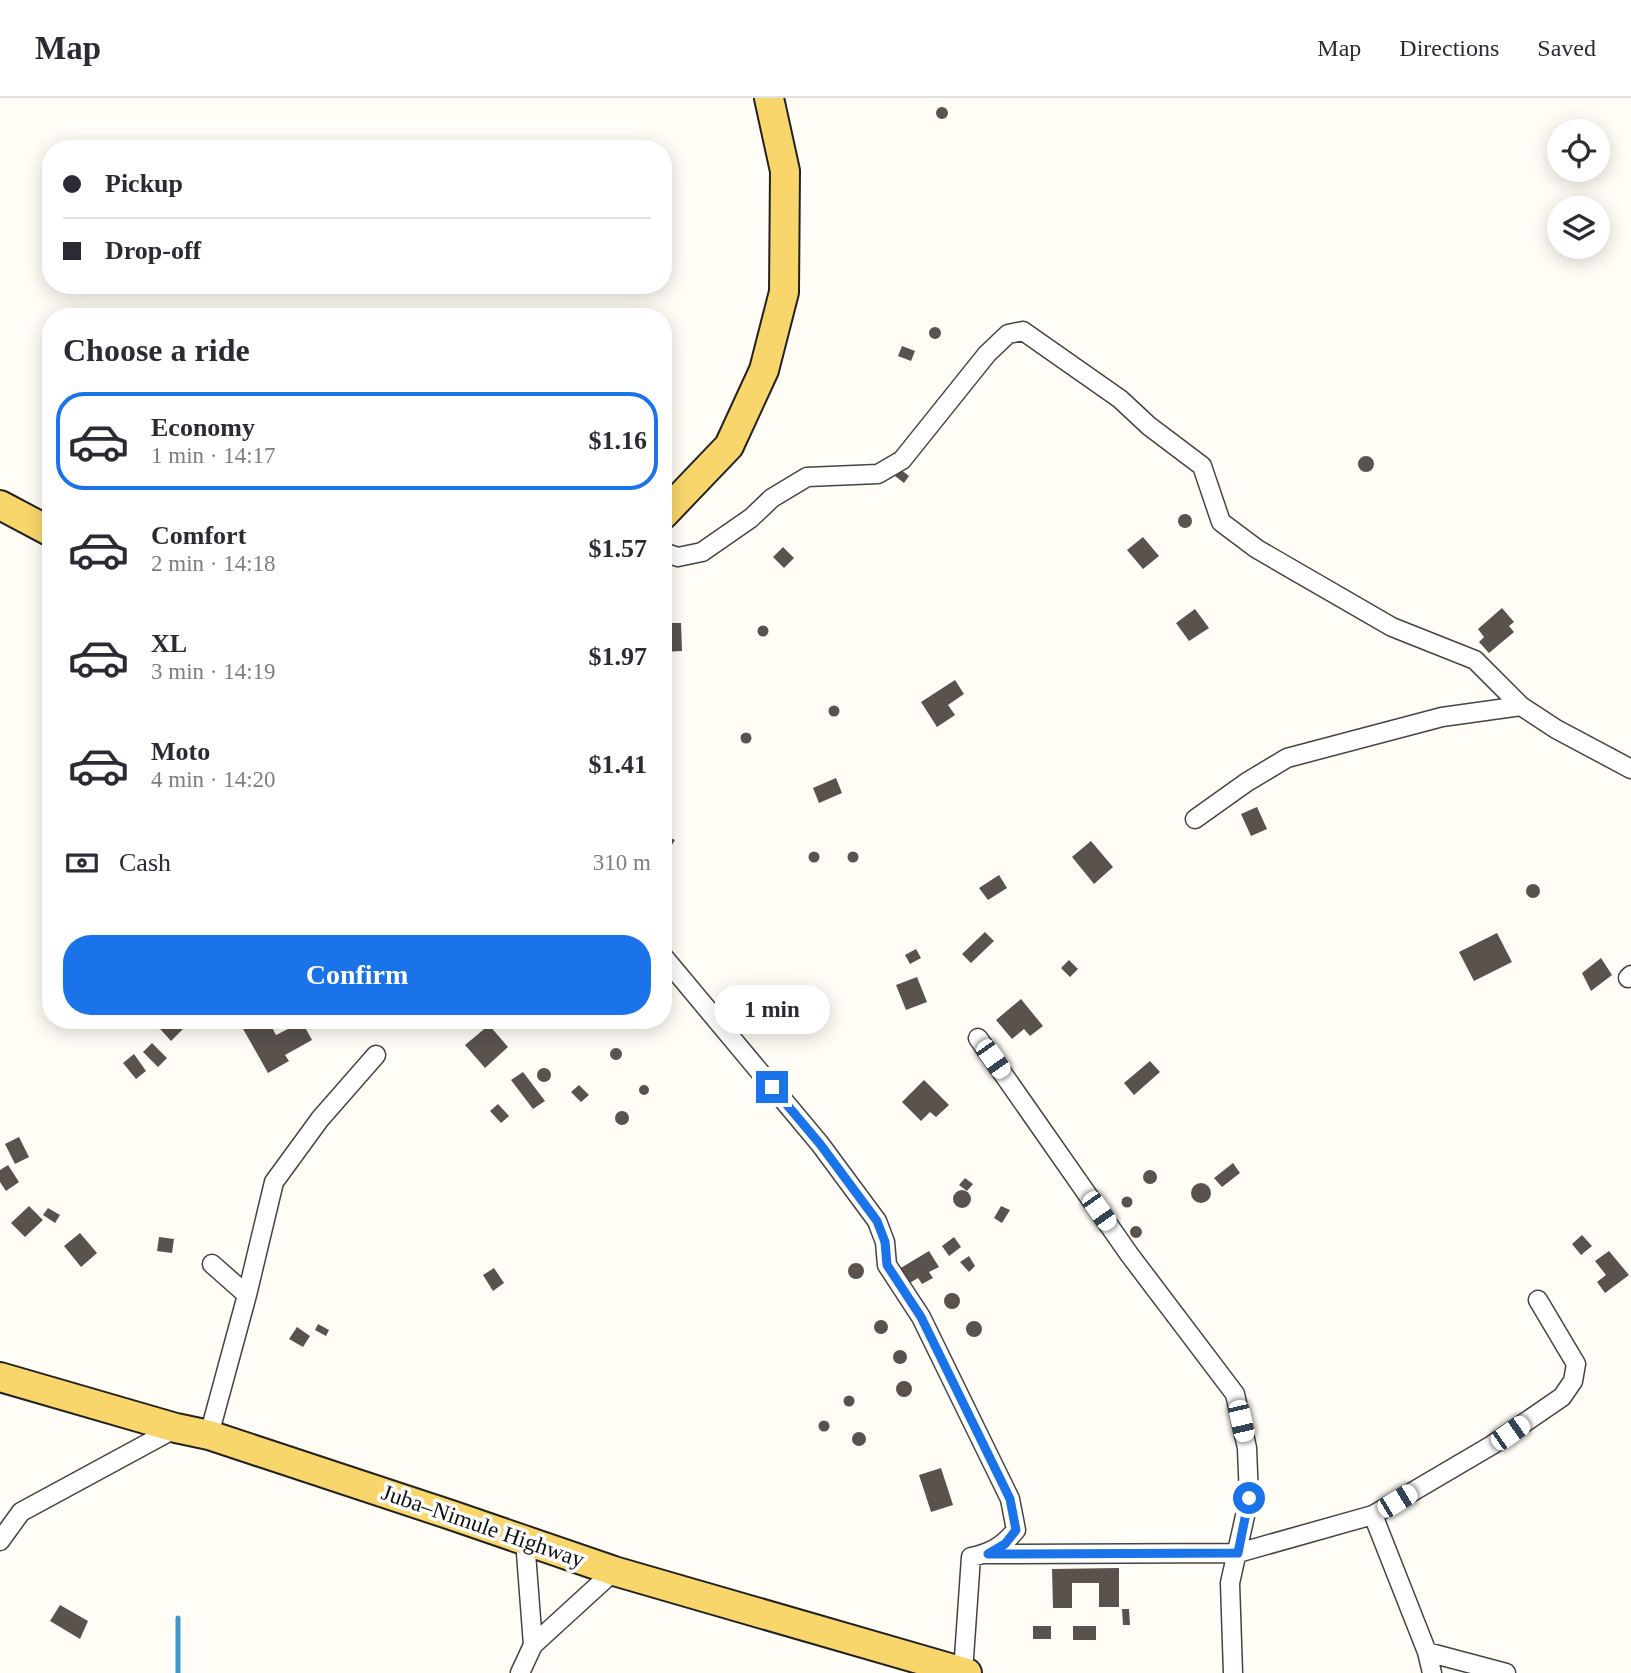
<!DOCTYPE html>
<meta charset="utf-8">
<style>
:root{--surface:#fff;--page:#f7f7f7;--text:#2b2b33;--muted:#7c7c81;--line:#e1e1e2;--accent:#1a73e8}
body{margin:0;font-family:"Times New Roman",serif;background:var(--page);color:var(--text);height:100vh;display:flex;flex-direction:column;font-size:26px;white-space:nowrap}
*{box-sizing:border-box;margin:0}
p{font-size:23px;color:var(--muted)}
.icon{flex:none;width:38px;height:38px;fill:none;stroke:currentColor;stroke-width:2;stroke-linecap:round;stroke-linejoin:round}
.map{position:relative;flex:1;overflow:hidden}
.side{position:absolute;left:42px;top:210px;width:630px;height:721px;display:flex;flex-direction:column;background:var(--surface);border-radius:28px;box-shadow:0 4px 18px #0003}
.side>*{flex:none}
.hud{position:absolute;left:42px;top:42px;width:630px;height:154px;border-radius:28px;box-shadow:0 4px 18px #0003;display:grid;align-content:center;height:154px;padding:0 21px;background:var(--surface)}
.controls{position:absolute;left:1547px;top:21px;display:grid;gap:14px}
.controls a{display:grid;place-items:center;width:63px;height:63px;border-radius:50%;background:var(--surface);box-shadow:0 4px 18px #0003;font-size:35px}
.end{position:absolute;width:32px;height:32px;margin:-16px;border:9px solid #1a73e8;background:#fff;box-shadow:0 0 0 4px #fff}
.from{border-radius:50%}
.bubble{position:absolute;height:49px;border-radius:24px;background:var(--surface);box-shadow:0 4px 18px #0003;font-size:23px;font-weight:700;line-height:49px;text-align:center}
.car{position:absolute;width:21px;height:42px;margin:-21px -10px;border-radius:9px;box-shadow:0 0 5px 2px #0007;background:linear-gradient(#fff 24%,#345 0 40%,#fff 0 76%,#345 0 86%,#fff 0)}
.hud b{display:flex;align-items:center;gap:24px;height:66px;font-size:26px}
.hud b+b{border-top:2px solid var(--line)}
.hud i{width:18px;height:18px;background:var(--text)}
ul{padding:0;list-style:none}
li{display:flex;align-items:center;gap:21px;height:98px;margin:0 14px 10px;padding:0 7px;border:4px solid transparent;border-radius:28px}
li div{flex:1}
li b{display:block;font-size:26px}
li em{font-style:normal;font-weight:700}
li.on{border-color:var(--accent)}
li>.icon{width:63px;height:63px;stroke-width:1.5}
h2{padding:0 21px;font-size:32px;line-height:84px}
.pay{display:flex;align-items:center;gap:18px;height:77px;padding:0 21px;font-size:26px}
.pay p{margin-inline-start:auto}
.primary-button{display:flex;gap:14px;margin-top:auto;padding:14px 21px}
.primary-button a{flex:1;height:80px;border-radius:28px;background:var(--accent);color:#fff;font-size:28px;font-weight:700;line-height:80px;text-align:center}
header{display:flex;align-items:center;gap:42px;box-sizing:border-box;height:98px;padding:0 35px;background:var(--surface);border-bottom:2px solid var(--line)}
header strong{font-size:33px}
nav{display:flex;gap:38px;margin-inline-start:auto;font-size:24px}
.map>svg:first-child{display:block}
</style>
<header>
<strong>Map</strong>
<nav><a>Map</a><a>Directions</a><a>Saved</a></nav>
</header>
<div class="map">
<svg width="1631" height="1575" viewBox="0 0 1631 1575">
<rect width="100%" height="100%" fill="#fffdf5"/>
<g fill="none" stroke-linecap="round" stroke-linejoin="round">
<path stroke="#3f96cf" stroke-width="5" d="M178,1520v55"/>
</g>
<path fill="#5a524d" d="M936 15a6 6 0 1 1 12 0a6 6 0 1 1-12 0Z
M929 235a6 6 0 1 1 12 0a6 6 0 1 1-12 0Z
M902,248l13,5 -4,10 -13,-5z
M1358 366a8 8 0 1 1 16 0a8 8 0 1 1-16 0Z
M900,371l9,7 -5,7 -9,-7z
M1178 423a7 7 0 1 1 14 0a7 7 0 1 1-14 0Z
M1143,439l16,19 -16,13 -16,-19z
M783,449l11,11 -10,10 -11,-11z
M1502,510l12,14 -5,4 5,6 -25,21 -10,-11 5,-5 -6,-8z
M1195,511l14,19 -20,13 -13,-18z
M663,520h7v5h11l1,28 -19,1z
M757.5 533a5.5 5.5 0 1 1 11 0a5.5 5.5 0 1 1-11 0Z
M955,582l9,14 -16,11 7,10 -18,12 -16,-25z
M828.5 613a5.5 5.5 0 1 1 11 0a5.5 5.5 0 1 1-11 0Z
M740.5 640a5.5 5.5 0 1 1 11 0a5.5 5.5 0 1 1-11 0Z
M836,680l6,15 -23,10 -6,-15z
M1257,709l10,22 -16,7 -10,-22z
M663,736l12,6 -7,11 -5,-3z
M1091,743l22,26 -19,17 -22,-27z
M847.5 759a5.5 5.5 0 1 1 11 0a5.5 5.5 0 1 1-11 0Z
M808.5 759a5.5 5.5 0 1 1 11 0a5.5 5.5 0 1 1-11 0Z
M999,777l8,13 -19,12 -9,-12z
M1526 793a7 7 0 1 1 14 0a7 7 0 1 1-14 0Z
M985,834l9,9 -23,22 -9,-9z
M1497,835l15,29 -38,19 -15,-29z
M916,851l5,9 -11,6 -5,-9z
M1601,860l11,17 -21,16 -9,-18z
M1069,862l9,9 -8,8 -9,-9z
M917,879l10,25 -21,8 -10,-25z
M1021,901l22,27 -13,10 -6,-7 -12,10 -16,-19z
M152,922h40l-21,21z
M238,922h30l8,15 14,-7 -4,-8h15l11,20 -27,15 4,6 -21,12z
M489,927l19,22 -23,21 -20,-23z
M152,945l15,15 -9,9 -15,-15z
M610 956a6 6 0 1 1 12 0a6 6 0 1 1-12 0Z
M134,956l12,17 -10,8 -13,-16z
M1150,963l10,11 -26,23 -10,-12z
M537 977a7 7 0 1 1 14 0a7 7 0 1 1-14 0Z
M523,974l22,29 -12,8 -22,-29z
M924,982l25,25 -13,12 -6,-5 -9,9 -19,-19z
M639 992a5 5 0 1 1 10 0a5 5 0 1 1-10 0Z
M579,987l10,10 -8,7 -10,-10z
M498,1006l11,12 -8,7 -11,-12z
M615 1020a7 7 0 1 1 14 0a7 7 0 1 1-14 0Z
M19,1039l10,20 -14,7 -10,-20z
M1233,1065l7,10 -18,14 -8,-9z
M8,1067l11,17 -13,9 -6,-9v-12z
M1143 1079a7 7 0 1 1 14 0a7 7 0 1 1-14 0Z
M965,1080l8,6 -6,7 -8,-6z
M1191 1095a10 10 0 1 1 20 0a10 10 0 1 1-20 0Z
M953 1101a9 9 0 1 1 18 0a9 9 0 1 1-18 0Z
M1121.5 1104a5.5 5.5 0 1 1 11 0a5.5 5.5 0 1 1-11 0Z
M29,1108l14,14 -18,17 -14,-14z
M1001,1108l9,4 -8,13 -8,-5z
M48,1110l12,7 -5,8 -12,-8z
M1130 1134a6 6 0 1 1 12 0a6 6 0 1 1-12 0Z
M80,1135l17,20 -16,14 -17,-21z
M1582,1137l10,11 -11,9 -9,-11z
M159,1139l15,2 -2,14 -15,-2z
M954,1139l7,10 -12,9 -7,-10z
M929,1153l10,16 -10,5 4,6 -11,6 -4,-6 -10,6 -9,-15z
M1609,1153l20,24 -24,18 -8,-11 9,-7 -11,-14z
M969,1158l6,10 -6,6 -9,-10z
M848 1173a8 8 0 1 1 16 0a8 8 0 1 1-16 0Z
M494,1170l10,15 -11,8 -10,-16z
M944 1203a8 8 0 1 1 16 0a8 8 0 1 1-16 0Z
M874 1229a7 7 0 1 1 14 0a7 7 0 1 1-14 0Z
M966 1231a8 8 0 1 1 16 0a8 8 0 1 1-16 0Z
M318,1226l11,6 -3,6 -11,-6z
M297,1229l13,9 -7,11 -14,-8z
M893 1259a7 7 0 1 1 14 0a7 7 0 1 1-14 0Z
M896 1291a8 8 0 1 1 16 0a8 8 0 1 1-16 0Z
M843.5 1303a5.5 5.5 0 1 1 11 0a5.5 5.5 0 1 1-11 0Z
M818.5 1328a5.5 5.5 0 1 1 11 0a5.5 5.5 0 1 1-11 0Z
M852 1341a7 7 0 1 1 14 0a7 7 0 1 1-14 0Z
M941,1370l12,37 -22,7 -12,-37z
M1119,1470v39h-20v-24h-27v25h-19l-1,-39z
M60,1507l28,16 -8,18 -30,-18z
M1122,1511h7l1,16h-7z
M1033,1528h18v13h-18z
M1073,1528h23v14h-23z"/>
<g fill="none" stroke-linecap="round" stroke-linejoin="round">
<defs>
<path id="minor" d="M663,454l15,5 24,-5 49,-34 21,-20 35,-21 71,-3 24,-14 85,-106 21,-20 15,-3 97,68 29,27 53,40 19,56 36,27 135,78 83,33 46,46
M1195,721l52,-37 40,-24 155,-41 79,-11 35,23 75,40
M663,858l157,188 57,77 8,21 2,23 34,52 89,182 6,31c-13,16 -25,23 -45,27l-8,115
M1628,880l3,-3
M978,940l151,216 106,140 12,54 2,50 -19,85 3,90
M212,1166l35,31 27,-113 46,-63 56,-64
M209,1337l38,-140
M1373,1417l119,-70 70,-48 11,-16 3,-17 -38,-64
M525,1442l8,105
M0,1443l21,-29 155,-84
M988,1456l250,-1 135,-38 54,137 5,21
M1427,1554l79,21
M520,1575l13,-28 81,-74"/>
<path id="primary" d="M0,407l51,27
M663,417l66,-69 35,-76 20,-78 1,-121 -16,-73
M0,1279l176,51 33,7 242,80 163,56 353,102"/>
</defs>
<use href="#minor" stroke="#444" stroke-width="21"/>
<use href="#primary" stroke="#222" stroke-width="32"/>
<use href="#minor" stroke="#fff" stroke-width="18"/>
<use href="#primary" stroke="#f9d66b" stroke-width="28"/>
</g>
<g fill="none" stroke-linecap="round" stroke-linejoin="round">
<path stroke="#1a73e8" stroke-width="9" d="M772,989l48,57 57,77 8,21 2,23 34,52 89,182 6,31 -11,14 -17,10 250,-1 11,-55"/>
</g>
<g text-anchor="middle" dominant-baseline="central" stroke-width="7" stroke-linejoin="round" paint-order="stroke">
<g font-size="23" fill="#111" stroke="#fff">
<text transform="translate(483 1428) rotate(19)">Juba–Nimule Highway</text>
</g>
</g>
</svg>
<div class="controls">
<a><svg class="icon" aria-label="locate" viewBox="0 0 24 24"><circle cx="12" cy="12" r="6"/><path d="M12 2v4M12 18v4M2 12h4M18 12h4"/></svg></a>
<a><svg class="icon" aria-label="layers" viewBox="0 0 24 24"><path d="M12 4l9 5-9 5-9-5zM3 14l9 5 9-5"/></svg></a>
</div>
<i class="end from" style="left:1249px;top:1400px"></i>
<i class="end" style="left:772px;top:989px"></i>
<div class="bubble" style="left:714px;top:887px;width:116px">1 min</div>
<i class="car" style="left:993px;top:961px;rotate:145deg"></i>
<i class="car" style="left:1099px;top:1113px;rotate:145deg"></i>
<i class="car" style="left:1241px;top:1323px;rotate:167deg"></i>
<i class="car" style="left:1510px;top:1335px;rotate:55deg"></i>
<i class="car" style="left:1397px;top:1403px;rotate:59deg"></i>
<div class="hud">
<b><i class="from"></i>Pickup</b>
<b><i></i>Drop-off</b>
</div>
<section class="side">
<h2>Choose a ride</h2>
<ul>
<li class="on"><svg class="icon" aria-label="car" viewBox="0 0 24 24"><path d="M5 17H2v-5l4-1 3-4h7l3 4 3 1v5h-3M9 17h6M6 11h13"/><circle cx="7" cy="17" r="2"/><circle cx="17" cy="17" r="2"/></svg><div><b>Economy</b><p>1 min · 14:17</p></div><em>$1.16</em></li>
<li><svg class="icon" aria-label="car" viewBox="0 0 24 24"><path d="M5 17H2v-5l4-1 3-4h7l3 4 3 1v5h-3M9 17h6M6 11h13"/><circle cx="7" cy="17" r="2"/><circle cx="17" cy="17" r="2"/></svg><div><b>Comfort</b><p>2 min · 14:18</p></div><em>$1.57</em></li>
<li><svg class="icon" aria-label="car" viewBox="0 0 24 24"><path d="M5 17H2v-5l4-1 3-4h7l3 4 3 1v5h-3M9 17h6M6 11h13"/><circle cx="7" cy="17" r="2"/><circle cx="17" cy="17" r="2"/></svg><div><b>XL</b><p>3 min · 14:19</p></div><em>$1.97</em></li>
<li><svg class="icon" aria-label="car" viewBox="0 0 24 24"><path d="M5 17H2v-5l4-1 3-4h7l3 4 3 1v5h-3M9 17h6M6 11h13"/><circle cx="7" cy="17" r="2"/><circle cx="17" cy="17" r="2"/></svg><div><b>Moto</b><p>4 min · 14:20</p></div><em>$1.41</em></li>
</ul>
<div class="pay"><svg class="icon" aria-label="cash" viewBox="0 0 24 24"><path d="M3 7h18v10H3z"/><circle cx="12" cy="12" r="2"/></svg>Cash<p>310 m</p></div>
<div class="primary-button"><a>Confirm</a></div>
</section>
</div>
